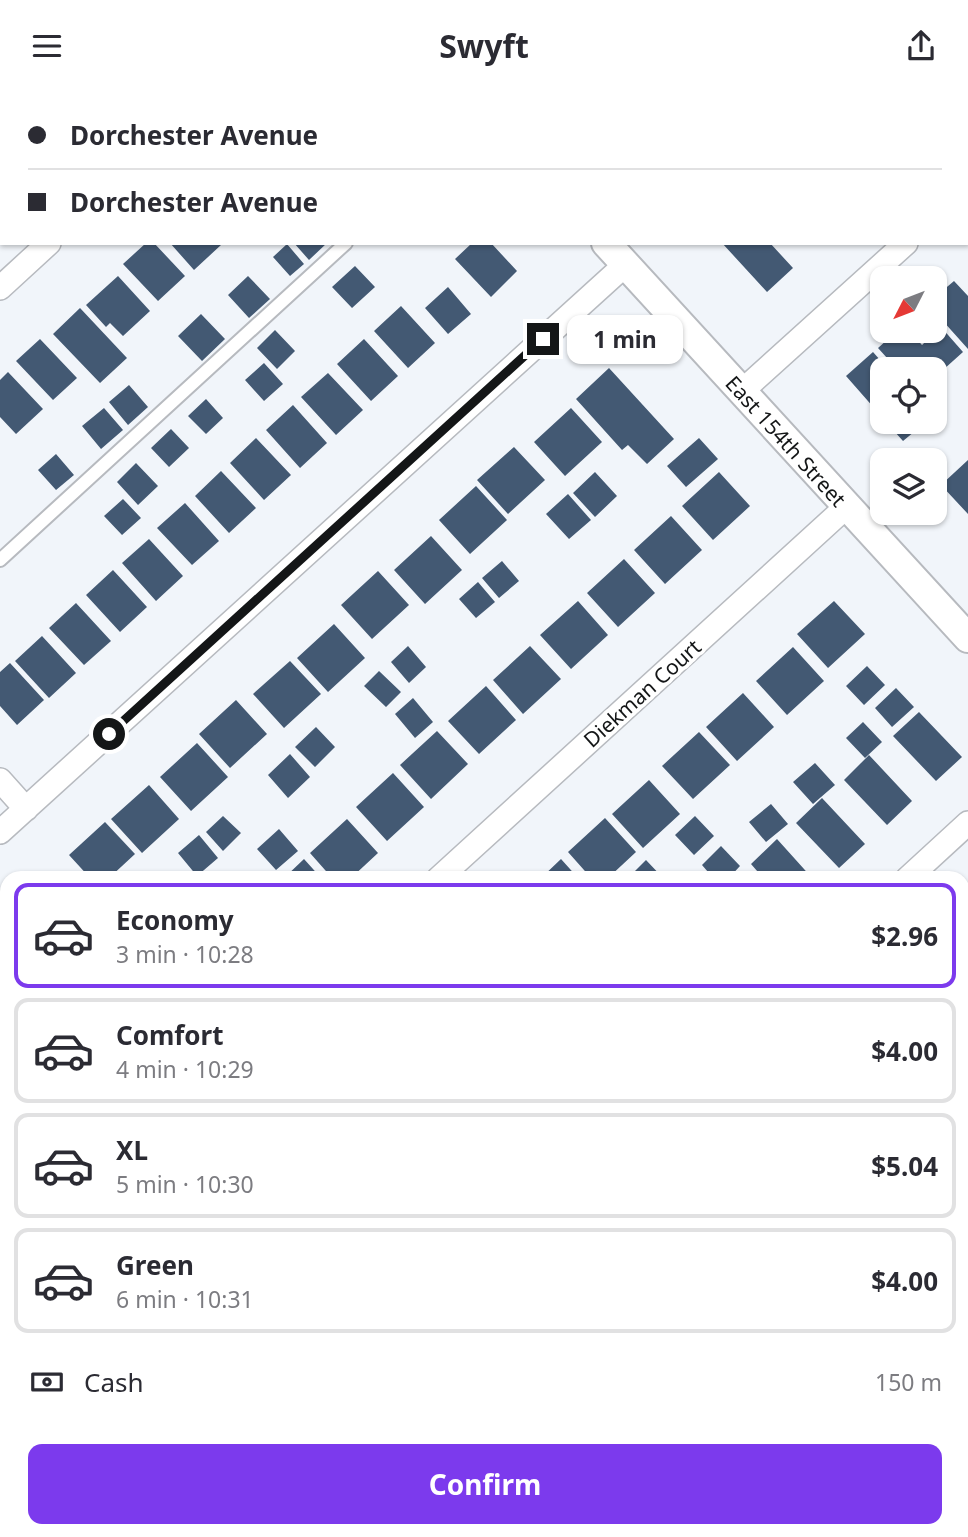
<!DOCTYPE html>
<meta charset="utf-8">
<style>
:root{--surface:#fff;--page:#f2f2f3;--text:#2b2b33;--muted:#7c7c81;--line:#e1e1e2;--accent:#7c3aed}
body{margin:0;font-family:"Noto Sans",sans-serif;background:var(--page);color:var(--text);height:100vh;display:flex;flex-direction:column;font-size:26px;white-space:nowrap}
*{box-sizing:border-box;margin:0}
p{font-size:23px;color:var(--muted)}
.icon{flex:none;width:38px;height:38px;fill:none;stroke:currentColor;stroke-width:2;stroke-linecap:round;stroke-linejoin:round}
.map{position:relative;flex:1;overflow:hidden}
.sheet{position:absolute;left:0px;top:780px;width:970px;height:667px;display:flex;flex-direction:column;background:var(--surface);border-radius:21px 21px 0 0;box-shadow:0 2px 5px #0004}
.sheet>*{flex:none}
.guide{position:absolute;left:0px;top:0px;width:970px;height:154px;box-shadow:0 2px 5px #0004;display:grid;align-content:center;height:154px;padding:0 28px;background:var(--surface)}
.needle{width:46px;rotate:228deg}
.tools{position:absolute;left:870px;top:175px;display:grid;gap:14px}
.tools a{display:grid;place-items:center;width:77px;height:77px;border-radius:14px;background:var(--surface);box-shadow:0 2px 5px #0004;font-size:35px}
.end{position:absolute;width:32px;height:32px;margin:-16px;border:9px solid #141617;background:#fff;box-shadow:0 0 0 4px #fff}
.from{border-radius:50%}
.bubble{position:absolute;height:49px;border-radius:14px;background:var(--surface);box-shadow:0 2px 5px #0004;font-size:23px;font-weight:700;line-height:49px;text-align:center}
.guide b{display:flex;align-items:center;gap:24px;height:66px;font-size:26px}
.guide b+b{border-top:2px solid var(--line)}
.guide i{width:18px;height:18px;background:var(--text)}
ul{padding:12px 0 0;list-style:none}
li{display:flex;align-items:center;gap:21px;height:105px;margin:0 14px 10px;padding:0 14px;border:4px solid var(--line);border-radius:14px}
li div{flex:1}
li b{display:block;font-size:26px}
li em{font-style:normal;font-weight:700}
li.selected{border-color:var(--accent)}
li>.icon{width:63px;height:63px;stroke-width:1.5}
.pay{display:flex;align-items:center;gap:18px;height:77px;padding:0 28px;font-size:26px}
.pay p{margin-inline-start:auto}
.primary-button{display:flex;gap:14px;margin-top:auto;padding:14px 28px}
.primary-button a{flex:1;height:80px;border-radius:14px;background:var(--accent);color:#fff;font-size:28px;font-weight:700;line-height:80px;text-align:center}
header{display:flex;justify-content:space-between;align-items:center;height:91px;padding:0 28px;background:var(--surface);font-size:32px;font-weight:700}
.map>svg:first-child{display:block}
</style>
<header><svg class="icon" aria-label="menu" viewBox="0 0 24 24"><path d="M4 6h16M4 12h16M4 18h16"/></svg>Swyft<svg class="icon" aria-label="share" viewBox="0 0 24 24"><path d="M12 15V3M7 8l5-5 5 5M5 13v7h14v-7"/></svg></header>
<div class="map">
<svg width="968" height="1446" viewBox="0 0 968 1446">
<rect width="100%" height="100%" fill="#f1f5fa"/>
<path fill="#435973" d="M146,152h8l31,33 -27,25 -35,-37z
M170,152h50l1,2 -27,25z
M294,152h33l-18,17z
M472,152h19l26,28 -26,26 -36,-38z
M722,152h48l23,25 -26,24z
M287,153l17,20 -14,12 -17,-19z
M355,175l20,21 -23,21 -20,-21z
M118,185l32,35 -27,25 -13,-13 -4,4 -20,-22z
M248,185l22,23 -21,19 -21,-23z
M954,190l14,15v53l-34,-38v-13z
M448,196l23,27 -23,20 -23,-26z
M401,215l34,37 -27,25 -34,-37z
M80,217l47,50 -27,25 -47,-49z
M201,223l24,25 -23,22 -24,-25z
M941,236l22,25 -29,26v-9h-37l-19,-21 19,-17h12l13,14z
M275,239l20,21 -18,18 -20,-21z
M40,248l37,39 -24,22 -37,-39z
M364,248l34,37 -27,25 -34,-37z
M873,261l15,17h-6v48l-36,-41z
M264,272l19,21 -19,17 -19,-21z
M609,277l65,71 -27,25 -19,-19 -6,5 -46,-51z
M8,281l35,37 -27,25 -16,-17v-37z
M328,282l35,37 -27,25 -35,-38z
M129,294l19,22 -20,18 -19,-23z
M206,308l17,19 -17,16 -18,-18z
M293,314l34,38 -27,25 -34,-38z
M104,317l19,22 -22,19 -19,-23z
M571,317l31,34 -37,34 -31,-34z
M886,331h40l-23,19z
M171,338l18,19 -20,19 -18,-19z
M256,347l35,37 -27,25 -34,-37z
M699,347l19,21 -32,28 -19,-21z
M514,356l31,33 -37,34 -31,-34z
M56,363l18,21 -18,15 -18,-20z
M968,369v54l-27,-29z
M136,372l22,23 -20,19 -21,-23z
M221,380l35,37 -27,25 -34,-37z
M595,381l22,24 -22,21 -22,-24z
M719,381l31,34 -37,34 -31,-34z
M476,395l31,34 -37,34 -31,-34z
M568,403l23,26 -22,19 -23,-25z
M123,408l18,19 -19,17 -18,-19z
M185,412l34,38 -27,24 -35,-37z
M671,425l31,34 -37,34 -31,-34z
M431,445l31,34 -37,34 -31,-34z
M149,448l34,37 -27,25 -34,-38z
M624,468l31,34 -37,34 -31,-34z
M502,470l17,20 -20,17 -17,-20z
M113,479l34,37 -27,25 -34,-37z
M378,480l31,34 -37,34 -31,-34z
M478,491l17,20 -19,16 -17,-19z
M578,510l30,34 -37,34 -31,-34z
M834,510l31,33 -37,34 -31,-34z
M76,512l35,38 -27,24 -35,-37z
M334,533l31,34 -37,34 -31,-34z
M42,545l34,37 -27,25 -34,-37z
M408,555l18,21 -17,16 -18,-21z
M530,555l31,33 -38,35 -30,-34z
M793,556l31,34 -37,34 -31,-34z
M290,570l31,33 -37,34 -31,-34z
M10,572l34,37 -27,25 -17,-19v-34z
M867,575l18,19 -21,20 -18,-19z
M379,580l22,21 -15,15 -22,-21z
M486,595l30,34 -37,34 -31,-33z
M896,597l18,19 -22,20 -17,-19z
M743,602l31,34 -37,34 -31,-34z
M413,607l20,24 -18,16 -20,-24z
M236,609l31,34 -37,34 -31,-34z
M919,621l43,45 -26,24 -43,-45z
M863,631l19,20 -17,16 -19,-20z
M316,636l19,20 -20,20 -20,-20z
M437,640l31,33 -37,35 -31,-34z
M699,641l31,33 -37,34 -31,-33z
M197,652l31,34 -37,34 -31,-34z
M290,663l20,23 -22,21 -20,-23z
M869,664l43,46 -25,24 -43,-45z
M815,672l20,22 -22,19 -20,-22z
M393,682l31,34 -37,34 -31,-34z
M649,689l31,34 -37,34 -31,-34z
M149,694l30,34 -37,34 -31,-34z
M822,707l43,46 -26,24 -43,-45z
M771,713l17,20 -22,18 -17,-20z
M223,725l18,17 -18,18 -17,-19z
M695,725l19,20 -20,19 -19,-20z
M605,727l31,34 -29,27h-15l-24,-27z
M347,728l31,34 -28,26h-17l-23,-26z
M105,731l30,32 -27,25h-17l-22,-24z
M279,738l19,22 -22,19 -19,-21z
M199,744l19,23 -21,18 -19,-23z
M777,748l36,40h-49l-13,-15z
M721,755l19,20 -12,13h-14l-12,-14z
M304,768l18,20h-39z
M561,768l18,20h-39z
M646,769l18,19h-37z
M7,821v57l-7,-8v-42z
M962,862l6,6v33l-6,5z
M962,924l6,6v25l-6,5z
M0,986l7,7v11l-7,7z
M968,1007v24l-6,-6v-13z
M4,1022l3,3v51l-7,-7v-44z
M962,1076l6,6v11l-6,5z
M4,1272l3,3v37l-7,6v-43z
M962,1437l5,4 -5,5h-28l-6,-6h34z
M30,1440h16l5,6h-27z
M88,1440h25l-6,6h-13z
M289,1440h35l6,6h-47z
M386,1440h34l4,6h-33z
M496,1440h43l6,6h-43z
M748,1440h55l5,6h-55z
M842,1440h25l-6,6h-13z"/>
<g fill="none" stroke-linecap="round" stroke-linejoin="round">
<defs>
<path id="service" d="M0,469l346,-317"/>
<path id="minor" d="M213,2l2,-2
M559,2l2,-2
M0,197l49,-45
M741,301l165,-149
M0,689l26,29
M0,741l626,-568
M438,788l408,-372
M907,788l61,-56
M962,1181l6,-5
M0,1187l7,-6
M190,1446l6,-6
M671,1446l7,-6"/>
<path id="tertiary" d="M464,0l1,2
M606,152l362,395"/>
</defs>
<use href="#service" stroke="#b7babf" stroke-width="16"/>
<use href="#minor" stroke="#b7babf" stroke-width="26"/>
<use href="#tertiary" stroke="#b7babf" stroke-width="32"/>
<use href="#service" stroke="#fff" stroke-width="12"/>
<use href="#minor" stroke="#fff" stroke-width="23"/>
<use href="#tertiary" stroke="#fff" stroke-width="28"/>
</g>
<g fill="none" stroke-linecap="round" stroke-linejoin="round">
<path stroke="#141617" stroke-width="9" d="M109,643l434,-395"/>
</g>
<g text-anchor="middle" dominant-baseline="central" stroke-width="7" stroke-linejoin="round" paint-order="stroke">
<g font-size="21" fill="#141617" stroke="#fff">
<text transform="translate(786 350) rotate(48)">East 154th Street</text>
<text transform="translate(642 602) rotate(-42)">Diekman Court</text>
</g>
</g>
</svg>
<div class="tools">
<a><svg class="needle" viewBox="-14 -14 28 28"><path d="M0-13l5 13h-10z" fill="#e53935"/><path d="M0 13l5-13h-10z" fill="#7c7c81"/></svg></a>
<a><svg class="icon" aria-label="locate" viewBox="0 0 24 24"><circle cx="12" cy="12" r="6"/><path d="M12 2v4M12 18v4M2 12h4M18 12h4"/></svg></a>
<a><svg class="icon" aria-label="layers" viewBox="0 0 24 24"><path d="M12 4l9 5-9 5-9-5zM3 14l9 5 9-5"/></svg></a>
</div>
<i class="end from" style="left:109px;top:643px"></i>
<i class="end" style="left:543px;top:248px"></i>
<div class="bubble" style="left:567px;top:224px;width:116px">1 min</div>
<div class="guide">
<b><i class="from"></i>Dorchester Avenue</b>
<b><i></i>Dorchester Avenue</b>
</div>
<section class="sheet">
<ul>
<li class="selected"><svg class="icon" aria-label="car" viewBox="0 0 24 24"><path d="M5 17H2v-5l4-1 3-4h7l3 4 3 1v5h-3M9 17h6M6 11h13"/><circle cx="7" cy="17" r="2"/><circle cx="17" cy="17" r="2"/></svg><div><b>Economy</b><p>3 min · 10:28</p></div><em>$2.96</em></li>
<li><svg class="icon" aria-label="car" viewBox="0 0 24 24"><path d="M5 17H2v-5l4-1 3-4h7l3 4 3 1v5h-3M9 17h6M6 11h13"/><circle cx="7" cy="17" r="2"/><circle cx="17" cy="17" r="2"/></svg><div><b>Comfort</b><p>4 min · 10:29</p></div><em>$4.00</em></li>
<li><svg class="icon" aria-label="car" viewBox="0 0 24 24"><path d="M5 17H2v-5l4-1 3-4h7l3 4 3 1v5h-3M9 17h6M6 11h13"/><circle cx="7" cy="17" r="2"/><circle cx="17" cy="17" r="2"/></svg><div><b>XL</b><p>5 min · 10:30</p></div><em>$5.04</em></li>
<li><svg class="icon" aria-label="car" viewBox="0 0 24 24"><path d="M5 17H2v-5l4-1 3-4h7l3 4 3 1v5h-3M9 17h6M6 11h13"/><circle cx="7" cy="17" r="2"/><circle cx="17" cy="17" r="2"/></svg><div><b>Green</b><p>6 min · 10:31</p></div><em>$4.00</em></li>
</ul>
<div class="pay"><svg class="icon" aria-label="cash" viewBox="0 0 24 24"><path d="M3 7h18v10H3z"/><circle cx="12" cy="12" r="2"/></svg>Cash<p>150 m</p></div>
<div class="primary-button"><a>Confirm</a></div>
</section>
</div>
